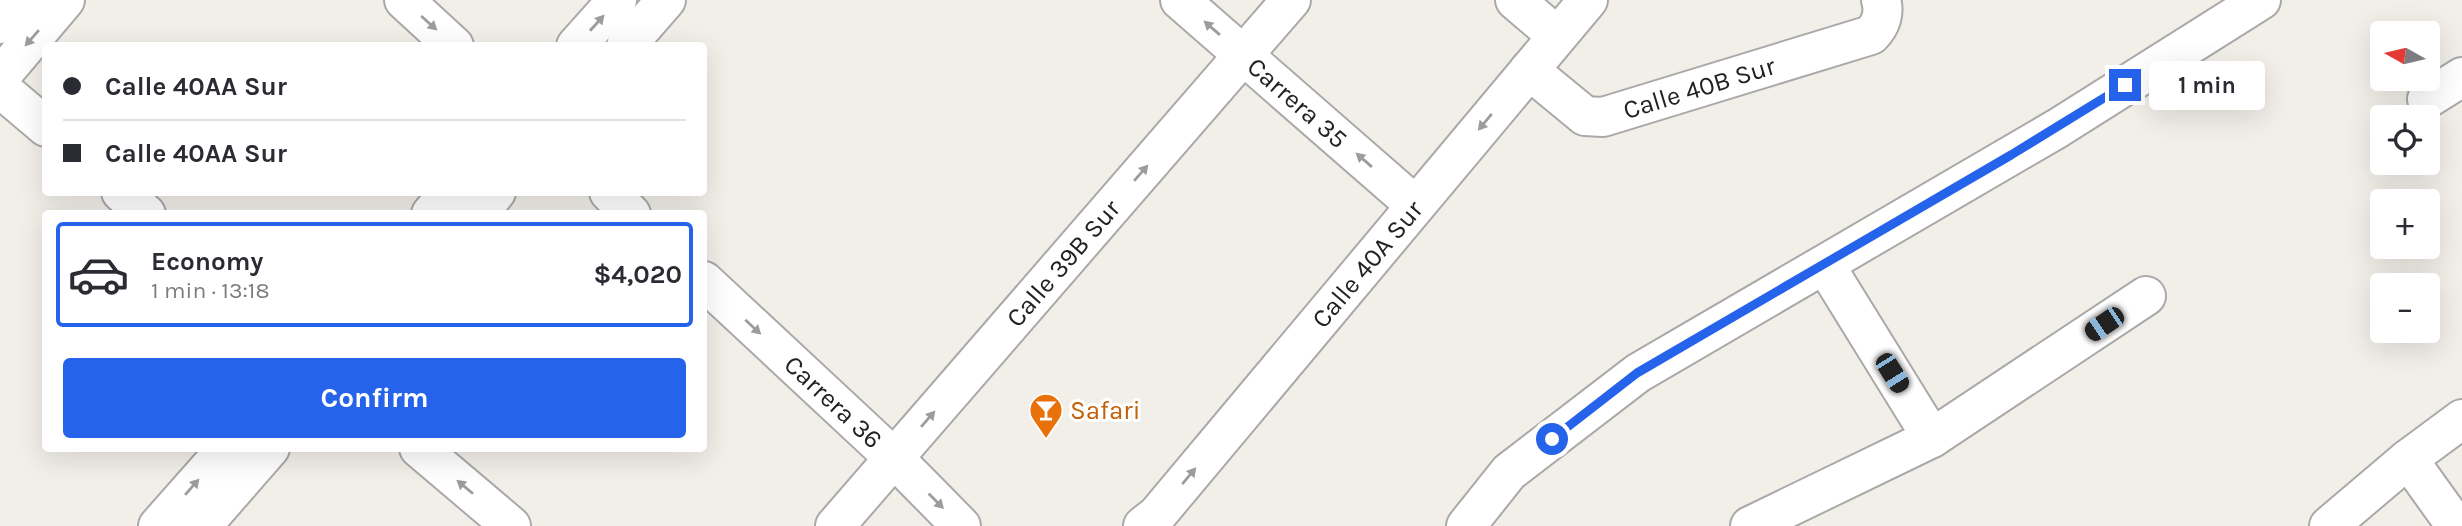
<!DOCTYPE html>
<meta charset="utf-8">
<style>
:root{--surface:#fff;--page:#f2f2f3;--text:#2b2b33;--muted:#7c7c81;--line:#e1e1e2;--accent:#2563eb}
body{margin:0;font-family:Karla,sans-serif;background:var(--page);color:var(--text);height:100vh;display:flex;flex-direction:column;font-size:26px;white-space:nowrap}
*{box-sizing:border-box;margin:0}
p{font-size:23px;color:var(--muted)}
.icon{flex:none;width:38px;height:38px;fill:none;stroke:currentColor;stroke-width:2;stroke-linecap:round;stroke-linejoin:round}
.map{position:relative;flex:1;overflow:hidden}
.panel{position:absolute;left:42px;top:210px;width:665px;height:242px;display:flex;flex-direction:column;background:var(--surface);border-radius:7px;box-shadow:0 7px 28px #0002}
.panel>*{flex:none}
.guide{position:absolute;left:42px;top:42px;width:665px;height:154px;border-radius:7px;box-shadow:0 7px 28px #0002;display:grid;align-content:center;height:154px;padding:0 21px;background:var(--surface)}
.needle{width:46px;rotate:278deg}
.fabs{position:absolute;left:2370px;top:21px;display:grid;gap:14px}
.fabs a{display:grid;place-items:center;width:70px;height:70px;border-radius:7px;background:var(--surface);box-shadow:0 7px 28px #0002;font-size:35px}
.end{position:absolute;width:32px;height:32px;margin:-16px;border:9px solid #2563eb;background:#fff;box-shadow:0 0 0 4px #fff}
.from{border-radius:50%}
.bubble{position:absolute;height:49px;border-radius:7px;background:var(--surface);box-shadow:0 7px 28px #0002;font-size:23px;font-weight:700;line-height:49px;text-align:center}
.car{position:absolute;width:21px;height:42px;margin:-21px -10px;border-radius:9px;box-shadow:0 0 5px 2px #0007;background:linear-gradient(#222 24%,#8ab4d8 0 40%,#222 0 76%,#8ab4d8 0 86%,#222 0)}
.guide b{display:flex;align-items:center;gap:24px;height:66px;font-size:26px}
.guide b+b{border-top:2px solid var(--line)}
.guide i{width:18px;height:18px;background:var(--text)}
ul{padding:12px 0 0;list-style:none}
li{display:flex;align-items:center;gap:21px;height:105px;margin:0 14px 10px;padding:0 7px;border:4px solid transparent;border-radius:7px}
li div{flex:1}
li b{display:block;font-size:26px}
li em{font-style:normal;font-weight:700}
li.active{border-color:var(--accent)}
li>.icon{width:63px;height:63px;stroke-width:1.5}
.button{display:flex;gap:14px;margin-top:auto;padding:14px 21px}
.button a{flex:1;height:80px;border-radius:7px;background:var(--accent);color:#fff;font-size:28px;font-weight:700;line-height:80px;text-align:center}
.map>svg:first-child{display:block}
</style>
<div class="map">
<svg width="2462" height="526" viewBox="0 0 2462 526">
<rect width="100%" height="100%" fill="#f2efe9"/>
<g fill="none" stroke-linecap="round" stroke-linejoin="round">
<defs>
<g id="minor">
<path d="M404,0l50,46"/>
<path id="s1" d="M1180,0l235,205"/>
<path d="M1515,0l42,36"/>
<path d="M0,24l21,-24"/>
<path d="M576,46l41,-46"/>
<path d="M626,46l40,-46"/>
<path id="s2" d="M1529,70l56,46 18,1 268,-82c10,-10 14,-22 10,-35"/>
<path d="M0,77l65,-77"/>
<path d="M0,88l46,39"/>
<path d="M2427,99l35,-22"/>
<path d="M121,192l25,22"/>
<path d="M609,192l22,22"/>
<path d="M431,214l19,-22"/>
<path d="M478,214l18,-22"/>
<path id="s3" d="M704,281l190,177 67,68"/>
<path d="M1932,438l214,-142"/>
<path d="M419,448l92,78"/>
<path d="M2408,459l48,67"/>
<path d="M158,526l69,-78"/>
<path d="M202,526l68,-78"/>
<path id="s4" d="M835,526l456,-526"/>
<path id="s5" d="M1143,526l14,-11 431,-515"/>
<path d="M1466,526l43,-54 129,-99 420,-245 203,-128"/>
<path d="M1750,526l182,-88 -107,-173"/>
<path d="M2329,526l79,-67 54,-40"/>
</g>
</defs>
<use href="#minor" stroke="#a9a9a9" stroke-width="42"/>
<use href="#minor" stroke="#fff" stroke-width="38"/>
</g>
<defs><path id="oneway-solid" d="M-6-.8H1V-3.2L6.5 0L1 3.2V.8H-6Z" transform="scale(1.75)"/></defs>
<g fill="#9c9c9c">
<use href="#oneway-solid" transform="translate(429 23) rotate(42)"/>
<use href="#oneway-solid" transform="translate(597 23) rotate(-48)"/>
<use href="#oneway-solid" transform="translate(1212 28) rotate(-139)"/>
<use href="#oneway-solid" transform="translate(32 38) rotate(131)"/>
<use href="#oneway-solid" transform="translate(1485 122) rotate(130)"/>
<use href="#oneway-solid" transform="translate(1364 160) rotate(-139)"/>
<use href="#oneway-solid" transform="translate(1141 173) rotate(-49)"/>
<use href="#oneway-solid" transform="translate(753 327) rotate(43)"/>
<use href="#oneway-solid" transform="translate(928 419) rotate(-49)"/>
<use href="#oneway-solid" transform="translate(1189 476) rotate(-50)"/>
<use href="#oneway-solid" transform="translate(192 487) rotate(-49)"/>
<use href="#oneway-solid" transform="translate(465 487) rotate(-140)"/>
<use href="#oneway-solid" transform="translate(936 501) rotate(45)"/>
</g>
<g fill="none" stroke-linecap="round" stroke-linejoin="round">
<path stroke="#2563eb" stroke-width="9" d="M1552,439l85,-66 374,-218 114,-70"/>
</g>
<defs>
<symbol id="bar-pin" viewBox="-11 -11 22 30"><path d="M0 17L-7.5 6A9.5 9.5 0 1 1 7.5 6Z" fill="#e8710a" stroke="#fff"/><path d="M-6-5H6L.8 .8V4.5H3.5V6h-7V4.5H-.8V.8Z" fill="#fff"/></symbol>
</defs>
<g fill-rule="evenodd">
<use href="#bar-pin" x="1027" y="391" width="38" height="52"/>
</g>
<g text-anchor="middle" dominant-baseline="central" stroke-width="6" stroke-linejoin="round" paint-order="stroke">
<g font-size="26" fill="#222" stroke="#fff">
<text stroke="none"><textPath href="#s2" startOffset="191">Calle 40B Sur</textPath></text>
<text stroke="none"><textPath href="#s1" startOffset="156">Carrera 35</textPath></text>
<text stroke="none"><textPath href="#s4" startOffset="348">Calle 39B Sur</textPath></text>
<text stroke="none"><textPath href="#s5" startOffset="345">Calle 40A Sur</textPath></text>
<text stroke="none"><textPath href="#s3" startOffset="177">Carrera 36</textPath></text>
</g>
<g font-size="26" fill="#c56008" stroke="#fff" text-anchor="start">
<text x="1070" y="410">Safari</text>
</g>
</g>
</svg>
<div class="fabs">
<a><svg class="needle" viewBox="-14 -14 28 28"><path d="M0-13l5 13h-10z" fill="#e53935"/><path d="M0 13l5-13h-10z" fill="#7c7c81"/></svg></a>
<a><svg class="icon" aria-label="locate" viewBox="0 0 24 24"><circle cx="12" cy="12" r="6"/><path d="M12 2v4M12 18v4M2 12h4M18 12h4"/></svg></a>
<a>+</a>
<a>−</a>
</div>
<i class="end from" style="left:1552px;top:439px"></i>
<i class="end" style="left:2125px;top:85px"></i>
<div class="bubble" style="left:2149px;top:61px;width:116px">1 min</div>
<i class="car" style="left:2104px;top:324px;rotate:236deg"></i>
<i class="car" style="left:1892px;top:373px;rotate:148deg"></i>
<div class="guide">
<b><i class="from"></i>Calle 40AA Sur</b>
<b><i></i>Calle 40AA Sur</b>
</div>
<section class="panel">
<ul>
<li class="active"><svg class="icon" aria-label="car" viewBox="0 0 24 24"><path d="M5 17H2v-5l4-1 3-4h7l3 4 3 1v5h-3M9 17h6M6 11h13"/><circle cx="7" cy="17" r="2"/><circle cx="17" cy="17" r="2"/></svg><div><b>Economy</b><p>1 min · 13:18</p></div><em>$4,020</em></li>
</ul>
<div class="button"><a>Confirm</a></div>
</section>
</div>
